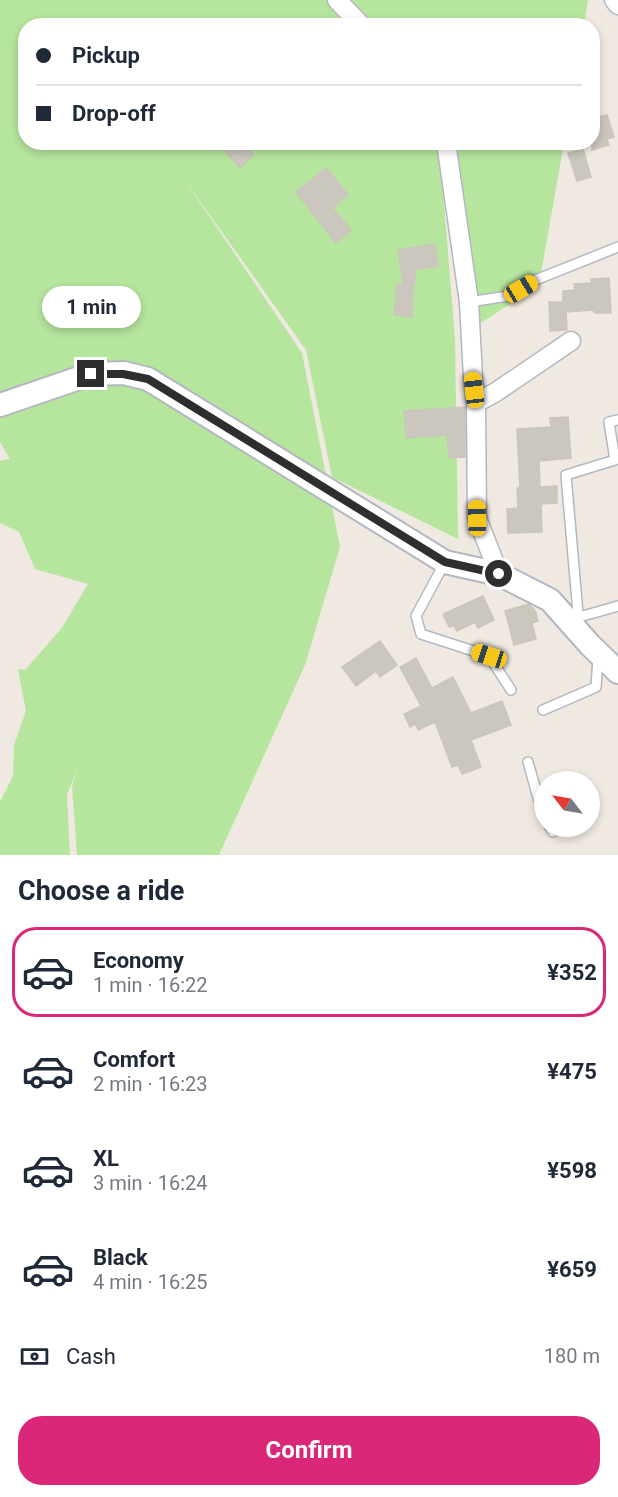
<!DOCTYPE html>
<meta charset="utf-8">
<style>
:root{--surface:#fff;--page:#f2f2f3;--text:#1f2937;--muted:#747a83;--line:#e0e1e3;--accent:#db2777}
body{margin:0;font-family:Roboto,sans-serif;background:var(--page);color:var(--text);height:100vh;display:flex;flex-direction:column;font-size:22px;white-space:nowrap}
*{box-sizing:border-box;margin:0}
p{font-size:20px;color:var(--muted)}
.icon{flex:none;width:33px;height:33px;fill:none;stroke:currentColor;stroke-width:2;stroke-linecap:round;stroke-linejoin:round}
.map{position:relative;height:855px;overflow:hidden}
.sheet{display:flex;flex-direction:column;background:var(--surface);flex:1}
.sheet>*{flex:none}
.guide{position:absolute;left:18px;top:18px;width:582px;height:132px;border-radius:24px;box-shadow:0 3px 9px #0003;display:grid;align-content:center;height:132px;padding:0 18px;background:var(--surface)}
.needle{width:39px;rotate:301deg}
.buttons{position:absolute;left:534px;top:771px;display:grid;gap:12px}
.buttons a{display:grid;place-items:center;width:66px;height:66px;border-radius:50%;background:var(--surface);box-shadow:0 3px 9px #0003;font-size:30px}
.end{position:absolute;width:27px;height:27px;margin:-14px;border:8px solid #2e2e2e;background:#fff;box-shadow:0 0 0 3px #fff}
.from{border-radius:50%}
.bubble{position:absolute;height:42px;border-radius:21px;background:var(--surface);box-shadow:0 3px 9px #0003;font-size:20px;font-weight:700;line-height:42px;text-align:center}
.car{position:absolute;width:18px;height:36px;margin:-18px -9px;border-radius:8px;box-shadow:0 0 4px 2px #0007;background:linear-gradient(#f5c518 24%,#345 0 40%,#f5c518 0 76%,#345 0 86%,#f5c518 0)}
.guide b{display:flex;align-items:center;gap:21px;height:57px;font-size:22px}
.guide b+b{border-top:2px solid var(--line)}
.guide i{width:15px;height:15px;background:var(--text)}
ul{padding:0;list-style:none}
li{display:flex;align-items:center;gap:18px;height:90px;margin:0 12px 9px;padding:0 6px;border:3px solid transparent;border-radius:24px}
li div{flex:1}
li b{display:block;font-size:22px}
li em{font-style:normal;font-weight:700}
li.active{border-color:var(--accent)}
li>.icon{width:54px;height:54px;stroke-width:1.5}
h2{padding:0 18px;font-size:27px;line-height:72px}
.pay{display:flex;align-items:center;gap:15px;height:66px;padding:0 18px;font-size:22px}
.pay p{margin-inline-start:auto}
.action{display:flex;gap:12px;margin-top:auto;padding:12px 18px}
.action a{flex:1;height:69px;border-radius:24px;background:var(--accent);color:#fff;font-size:24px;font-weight:700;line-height:69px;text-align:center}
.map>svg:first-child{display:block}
</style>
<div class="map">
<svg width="618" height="855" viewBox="0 0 618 855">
<rect width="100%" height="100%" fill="#efe9e1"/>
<path fill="#b6e59e" d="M0,0h588l-4,26h-558v116l413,1 16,196 3,200 -126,-62 -26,-127 -124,-174 120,177 38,194 -35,118 -86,190h-142l-5,-69 5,-17 -10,26 3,60h-70v-53l13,-26 1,-31 12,-34 -8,-42 7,1 37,-42 26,-44 -53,-15 -16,-37 -19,-9v-62l10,-2 -10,-17z
M446,143h118l-25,142 -66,43z"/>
<path fill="#cbc7bf" stroke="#cbc5ba" stroke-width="1.5" d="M607,115l7,22 -7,2 2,6 -17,5v-31z
M220,142h22l12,13 -14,13 -16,-18 1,-1z
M583,149l8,28 -14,4 -9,-28z
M326,168l22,27 -16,13 19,22 -15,13 -40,-51z
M435,244l3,22 -22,3 -4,34h1l-1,14 -18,-2 3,-31 6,1 -5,-35z
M609,278l2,35h-16l-2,-3 -27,2 1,18 -17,1 -1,-29h14v-11l12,-1 -1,-6 17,-1v-4z
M465,407v50l-16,1 -2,-23 -41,3 -2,-27z
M568,417l3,41 -32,3 1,26 17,-1v17l-16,1 1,28 -34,1 -1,-24 11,-1 -1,-20h3l-3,-59 34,-2 -1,-9z
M483,596l11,24 -16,8 -3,-6 -18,9 -3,-5 -5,1 -6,-13z
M529,604l7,8 2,9 -6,2 4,16 -22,6 -9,-34z
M380,641l17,24 -17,12 -4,-6 -20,15 -14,-19z
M416,658l16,30 21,-11 18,36 31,-12 9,24 -40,15 10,27 -19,7 -4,-9 -6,2 -17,-45 -17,8 -2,-6 -6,3 -6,-13 17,-8 -21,-39z"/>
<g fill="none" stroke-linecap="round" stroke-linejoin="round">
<defs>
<path id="service" d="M469,302l39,-6 25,-15 85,-34
M445,562l-29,54 5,18 68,22 22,34
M579,617l39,-11
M579,625l-13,-150 49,-15 -6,-38 9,-2
M543,710l53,-23 2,-30
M528,762l16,57
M549,826l4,6"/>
<path id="minor" d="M337,0l25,26
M614,0l4,5
M446,142l23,160 4,75 3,26 1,115 22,56
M476,403l20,-11 75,-51"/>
<path id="tertiary" d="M0,405l91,-31 33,-1 24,6 297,183 54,12 51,26 40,45 28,27"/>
</defs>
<use href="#service" stroke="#b4b7c1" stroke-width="12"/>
<use href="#minor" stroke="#b4b7c1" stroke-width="21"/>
<use href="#tertiary" stroke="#b4b7c1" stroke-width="26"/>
<use href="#service" stroke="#fff" stroke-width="9"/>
<use href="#minor" stroke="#fff" stroke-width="18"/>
<use href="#tertiary" stroke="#fff" stroke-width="22"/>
</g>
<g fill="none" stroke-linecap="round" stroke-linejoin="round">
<path stroke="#2e2e2e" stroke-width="8" d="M91,374h32l25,5 297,183 54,12"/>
</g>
</svg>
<div class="buttons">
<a><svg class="needle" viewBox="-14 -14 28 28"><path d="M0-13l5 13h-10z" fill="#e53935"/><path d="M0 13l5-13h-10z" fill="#747a83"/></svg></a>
</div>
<i class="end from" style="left:499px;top:574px"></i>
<i class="end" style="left:91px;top:374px"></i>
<div class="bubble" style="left:42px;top:286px;width:99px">1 min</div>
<i class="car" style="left:521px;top:289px;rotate:59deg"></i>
<i class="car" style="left:474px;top:390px;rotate:353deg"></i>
<i class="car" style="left:477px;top:518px;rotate:359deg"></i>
<i class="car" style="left:489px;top:656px;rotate:288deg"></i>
<div class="guide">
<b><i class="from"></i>Pickup</b>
<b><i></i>Drop-off</b>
</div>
</div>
<section class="sheet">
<h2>Choose a ride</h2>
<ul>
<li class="active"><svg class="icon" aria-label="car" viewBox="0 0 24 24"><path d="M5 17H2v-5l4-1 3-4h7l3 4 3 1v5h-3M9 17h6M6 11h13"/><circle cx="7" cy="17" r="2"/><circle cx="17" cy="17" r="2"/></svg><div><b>Economy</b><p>1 min · 16:22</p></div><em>¥352</em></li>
<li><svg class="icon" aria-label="car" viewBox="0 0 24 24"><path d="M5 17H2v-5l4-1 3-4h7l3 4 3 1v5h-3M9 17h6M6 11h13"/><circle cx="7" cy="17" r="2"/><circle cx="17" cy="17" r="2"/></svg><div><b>Comfort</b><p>2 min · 16:23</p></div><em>¥475</em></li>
<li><svg class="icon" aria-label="car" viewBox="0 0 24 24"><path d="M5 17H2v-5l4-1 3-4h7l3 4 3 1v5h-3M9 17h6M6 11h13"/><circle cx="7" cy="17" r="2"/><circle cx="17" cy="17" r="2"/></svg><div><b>XL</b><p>3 min · 16:24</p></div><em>¥598</em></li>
<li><svg class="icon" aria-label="car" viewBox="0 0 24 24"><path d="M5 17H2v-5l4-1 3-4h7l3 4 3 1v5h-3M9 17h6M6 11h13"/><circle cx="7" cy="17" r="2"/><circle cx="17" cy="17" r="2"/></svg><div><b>Black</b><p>4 min · 16:25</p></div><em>¥659</em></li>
</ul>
<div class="pay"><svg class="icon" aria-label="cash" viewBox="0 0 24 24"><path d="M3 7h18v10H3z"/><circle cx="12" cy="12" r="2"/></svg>Cash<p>180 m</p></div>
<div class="action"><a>Confirm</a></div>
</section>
